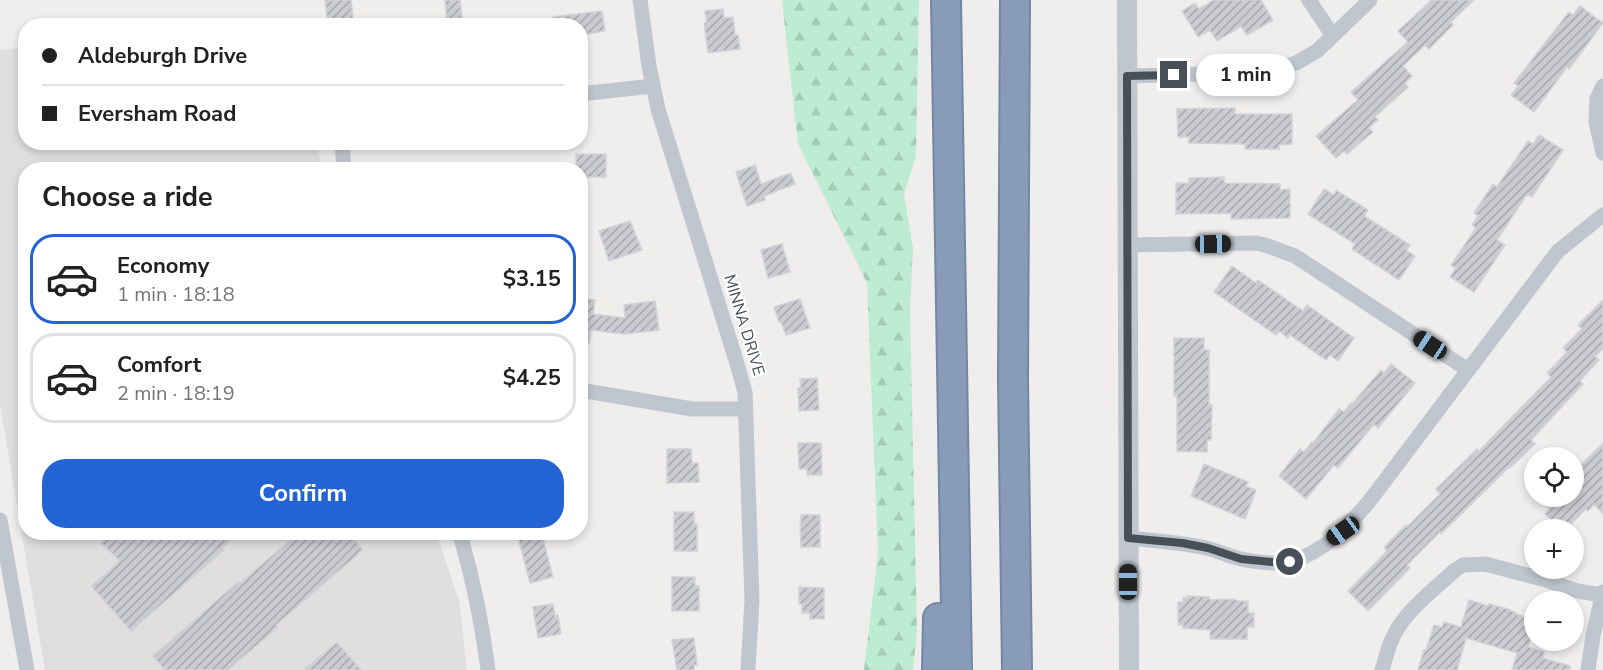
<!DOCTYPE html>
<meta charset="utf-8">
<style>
:root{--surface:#fff;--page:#f2f2f2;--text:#222;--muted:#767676;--line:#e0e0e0;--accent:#2363d4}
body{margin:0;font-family:"Nunito Sans",sans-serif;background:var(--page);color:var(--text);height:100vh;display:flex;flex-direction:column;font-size:22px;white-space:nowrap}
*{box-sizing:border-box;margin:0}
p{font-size:20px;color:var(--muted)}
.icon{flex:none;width:33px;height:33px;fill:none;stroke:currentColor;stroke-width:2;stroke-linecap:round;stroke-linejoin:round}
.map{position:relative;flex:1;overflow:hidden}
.sheet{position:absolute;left:18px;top:162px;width:570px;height:378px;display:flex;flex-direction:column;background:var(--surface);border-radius:24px;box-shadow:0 3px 9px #0003}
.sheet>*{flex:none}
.banner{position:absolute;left:18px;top:18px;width:570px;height:132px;border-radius:24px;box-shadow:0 3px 9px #0003;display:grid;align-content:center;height:132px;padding:0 24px;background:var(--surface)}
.controls{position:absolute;left:1524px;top:447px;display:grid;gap:12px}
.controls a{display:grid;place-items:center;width:60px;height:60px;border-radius:50%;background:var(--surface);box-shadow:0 3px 9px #0003;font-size:30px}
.end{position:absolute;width:27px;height:27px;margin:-14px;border:8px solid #474f59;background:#fff;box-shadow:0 0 0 3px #fff}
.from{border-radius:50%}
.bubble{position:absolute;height:42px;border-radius:21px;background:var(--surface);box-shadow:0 3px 9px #0003;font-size:20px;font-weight:700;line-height:42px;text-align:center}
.car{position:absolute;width:18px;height:36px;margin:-18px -9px;border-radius:8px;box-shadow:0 0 4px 2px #0007;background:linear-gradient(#222 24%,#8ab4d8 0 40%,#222 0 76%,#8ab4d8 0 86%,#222 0)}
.banner b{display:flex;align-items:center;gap:21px;height:57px;font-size:22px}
.banner b+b{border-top:2px solid var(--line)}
.banner i{width:15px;height:15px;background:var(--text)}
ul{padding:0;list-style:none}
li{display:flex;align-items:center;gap:18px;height:90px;margin:0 12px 9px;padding:0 12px;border:3px solid var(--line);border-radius:24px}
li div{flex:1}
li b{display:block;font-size:22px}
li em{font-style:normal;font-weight:700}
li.selected{border-color:var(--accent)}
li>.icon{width:54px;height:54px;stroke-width:1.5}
h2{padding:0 24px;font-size:27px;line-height:72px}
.cta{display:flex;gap:12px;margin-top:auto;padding:12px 24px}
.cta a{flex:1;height:69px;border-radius:24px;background:var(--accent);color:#fff;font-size:24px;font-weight:700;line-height:69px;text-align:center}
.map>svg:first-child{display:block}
</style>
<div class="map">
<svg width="1603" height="670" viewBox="0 0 1603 670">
<defs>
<pattern id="forest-firs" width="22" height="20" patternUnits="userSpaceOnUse" patternTransform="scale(1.5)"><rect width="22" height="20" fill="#bdecd3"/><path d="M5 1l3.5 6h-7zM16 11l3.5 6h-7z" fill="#a4ccb7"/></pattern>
<pattern id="building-hatch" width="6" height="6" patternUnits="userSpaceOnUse" patternTransform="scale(1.5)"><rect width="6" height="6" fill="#caccd2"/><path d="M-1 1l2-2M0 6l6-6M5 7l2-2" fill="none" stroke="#a6a8ad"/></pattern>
</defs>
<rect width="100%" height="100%" fill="#f0eded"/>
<path fill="#e1dfde" d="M294,18l1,7h-70z
M25,47l1,95 291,1 5,26 -296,1v362l410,1 23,67 8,70h-422l-45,-264v-356z"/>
<path fill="url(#forest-firs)" d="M782,0h137l-3,156 -12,38 9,54 -3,61 7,323 -4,38h-49l14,-116 -11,-271 -69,-139z"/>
<path fill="url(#building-hatch)" stroke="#d2d3d9" stroke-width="1.5" d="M325,0h26l3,26h-26z
M445,0h15l3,26h-16z
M1214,0h47l12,20 -26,15 -6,-9 -24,15 -7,-11 -12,7 -16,-26 13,-8 4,6z
M1432,0h42l-15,14 -8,8 2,3 -24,24 -4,-4 -22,21 9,10 -7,7 3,4 -33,30 3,3 -9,8 4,4 -26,22 -3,-3 -8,7 -20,-22 42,-36 -7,-8 57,-50 -10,-11z
M1580,6l23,17 -34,46 -2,-2 -33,45 -23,-17 7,-9 -4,-3 55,-71 4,3z
M723,9l1,9 9,-1 2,18h3l2,14 -32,4 -4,-30 3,-1 -2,-11z
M602,11l3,20 -25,4v-9h-26l-1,-9z
M1235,108v6h57v30l-13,1v4h-34v-5l-56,-1v-6h-11l-1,-28z
M1539,135l24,15 -31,47 -5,-3 -30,46 8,5 -31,47 -24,-15 6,-9 -5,-3 25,-37 -4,-3 6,-9 -4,-3 19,-29 4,3 31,-46 5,3z
M576,154h30v23h-26v-7h-4z
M755,165l6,19 30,-11 4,11 -31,12 1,4 -18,6 -11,-34z
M1224,177v6l56,1v6l10,-1v29l-59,1v-6l-55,1v-31h13v-5z
M1324,189l10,6 2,-5 32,20 -4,6 46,29 -4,5 9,6 -16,24 -47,-31 3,-5 -47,-30z
M630,221l12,29 -33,11 -10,-30z
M782,244l8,28 -22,6 -7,-28z
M1232,266l24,17 2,-3 45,31 4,-6 47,33 -16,23 -8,-6 -4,5 -36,-25 -2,3 -9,-7 -3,4 -62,-43z
M580,298l15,2 -2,14 32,4 -1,-13 31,-4 4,29 -35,4 -33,-4 -2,14h-9z
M800,299l10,29 -24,7 -5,-13h-2l-5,-15z
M1603,300v49l-8,7 4,4 -19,21 3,3 -52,56 4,4 -25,24 -1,-1 -68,67 -1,-2 -33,33 3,3 -42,43 -20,-20 39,-40 -3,-4 22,-22 1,2 33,-33 -4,-5 41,-40 2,2 72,-74 -4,-4 20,-21 -4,-4 19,-19 -4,-4z
M1174,338h30v12h5v55h3l-1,35h-4v12l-30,-1v-55h-3z
M1391,364l24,19 -37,45 -4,-4 -36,44 -4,-3 -28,34 -27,-23 21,-27 4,3 8,-10 1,1 26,-34 5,3 7,-9 1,1 29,-34 3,3z
M817,378l2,32 -20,1 -1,-23h3l-1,-9z
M798,443h23l1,32h-15v-6h-8z
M1603,443v71l-9,-10 -6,7 -2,-2 -19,19 -6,-7 -4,4 -12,-11 5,-5 -7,-6 7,-7h24v-24z
M667,449h24l1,14h6l1,19 -32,1z
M1204,464l44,18 -2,4 10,4 -11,29 -54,-23z
M674,512h20v12h3v27h-23z
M801,515h19v32h-19l-1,-24h1z
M112,532h128l-18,16 2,2 -8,7 -85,74 -40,-45 29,-25 -19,-18z
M299,532h49l15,18 -87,75 2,2 -50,43h-63l-12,-14 85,-74 1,2z
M537,532h4l12,45 -23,6 -12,-46z
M672,577h23v9h4v25h-27z
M799,587l25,1v31h-14v-6h-8v-9h-3z
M1187,596l22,1 1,3 25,-1 2,2h11v12h6v14h-7v12h-37v-9l-27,-2v-3h-5v-23h5v-4h4z
M1469,600l19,6 1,-2 19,5 8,4v1l18,6v5l-6,22 16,5 -1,6 27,8v4h-58l5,-17 -51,-15 -9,32h-39l6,-20h2l8,-25 8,2 2,-5 17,5z
M553,604l2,12 3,-1 3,19 -23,4 -5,-31z
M694,638l3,27h-3v5h-17l-5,-30z
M337,642l24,28h-57z"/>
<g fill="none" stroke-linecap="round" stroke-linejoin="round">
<defs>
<path id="motorway" d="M946,0l11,670
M1015,0l-2,380 4,290
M937,670l1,-52"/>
</defs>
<use href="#motorway" stroke="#7387a5" stroke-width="32"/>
<path stroke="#bfc6cf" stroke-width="15" d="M640,0l9,66 9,43 80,258 7,25 7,208 -4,70
M1309,0l24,36
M1127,76l118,-3 41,-6 12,-5 19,-11 53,-51
M1603,86l-6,13 -1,23 7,31
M580,94l73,-8
M342,142l2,28
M1127,245l129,-2 9,2 30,11 173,114
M580,390l112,19h53
M0,520l27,150
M459,532c14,45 23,92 29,138
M1128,538c26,3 52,4 78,10 12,3 23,8 35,11 13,3 39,6 51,2 32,-9 55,-34 76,-58l190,-252 45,-36
M1382,670c4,-12 6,-24 12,-35 13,-26 40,-45 61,-65l8,-5 22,-1 57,15 36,12 23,4
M1588,670l5,-34 10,-44"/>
<path stroke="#bfc6cf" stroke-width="20" d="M1127,0l2,670"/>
<use href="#motorway" stroke="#889cba" stroke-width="28"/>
</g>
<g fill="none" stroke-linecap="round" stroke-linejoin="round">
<path stroke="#474f59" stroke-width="8" d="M1174,75l-47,1 1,462 54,5 26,5 33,11 31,3h18"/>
</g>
<g text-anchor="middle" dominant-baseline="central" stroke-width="4.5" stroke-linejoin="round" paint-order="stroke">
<g font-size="16" fill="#474f59" stroke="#fff">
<text transform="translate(744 325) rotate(73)">MINNA DRIVE</text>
</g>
</g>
</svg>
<div class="controls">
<a><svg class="icon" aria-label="locate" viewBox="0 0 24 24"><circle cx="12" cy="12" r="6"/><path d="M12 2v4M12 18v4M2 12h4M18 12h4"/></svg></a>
<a>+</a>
<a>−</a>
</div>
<i class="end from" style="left:1290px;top:562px"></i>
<i class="end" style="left:1174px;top:75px"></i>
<div class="bubble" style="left:1196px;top:54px;width:99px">1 min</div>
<i class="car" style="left:1213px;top:244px;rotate:89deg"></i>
<i class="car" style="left:1430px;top:345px;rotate:303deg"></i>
<i class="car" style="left:1343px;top:531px;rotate:235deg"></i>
<i class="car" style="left:1128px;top:582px;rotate:0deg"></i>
<div class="banner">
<b><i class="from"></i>Aldeburgh Drive</b>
<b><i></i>Eversham Road</b>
</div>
<section class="sheet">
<h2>Choose a ride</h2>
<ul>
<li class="selected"><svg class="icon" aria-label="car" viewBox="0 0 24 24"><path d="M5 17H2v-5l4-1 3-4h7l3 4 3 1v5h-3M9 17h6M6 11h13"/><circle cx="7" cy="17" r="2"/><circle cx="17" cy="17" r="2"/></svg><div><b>Economy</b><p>1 min · 18:18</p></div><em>$3.15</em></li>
<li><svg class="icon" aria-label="car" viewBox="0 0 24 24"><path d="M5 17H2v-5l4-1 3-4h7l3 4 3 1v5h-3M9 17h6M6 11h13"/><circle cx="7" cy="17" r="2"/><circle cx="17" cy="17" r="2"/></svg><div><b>Comfort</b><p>2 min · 18:19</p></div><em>$4.25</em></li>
</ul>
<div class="cta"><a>Confirm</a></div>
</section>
</div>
